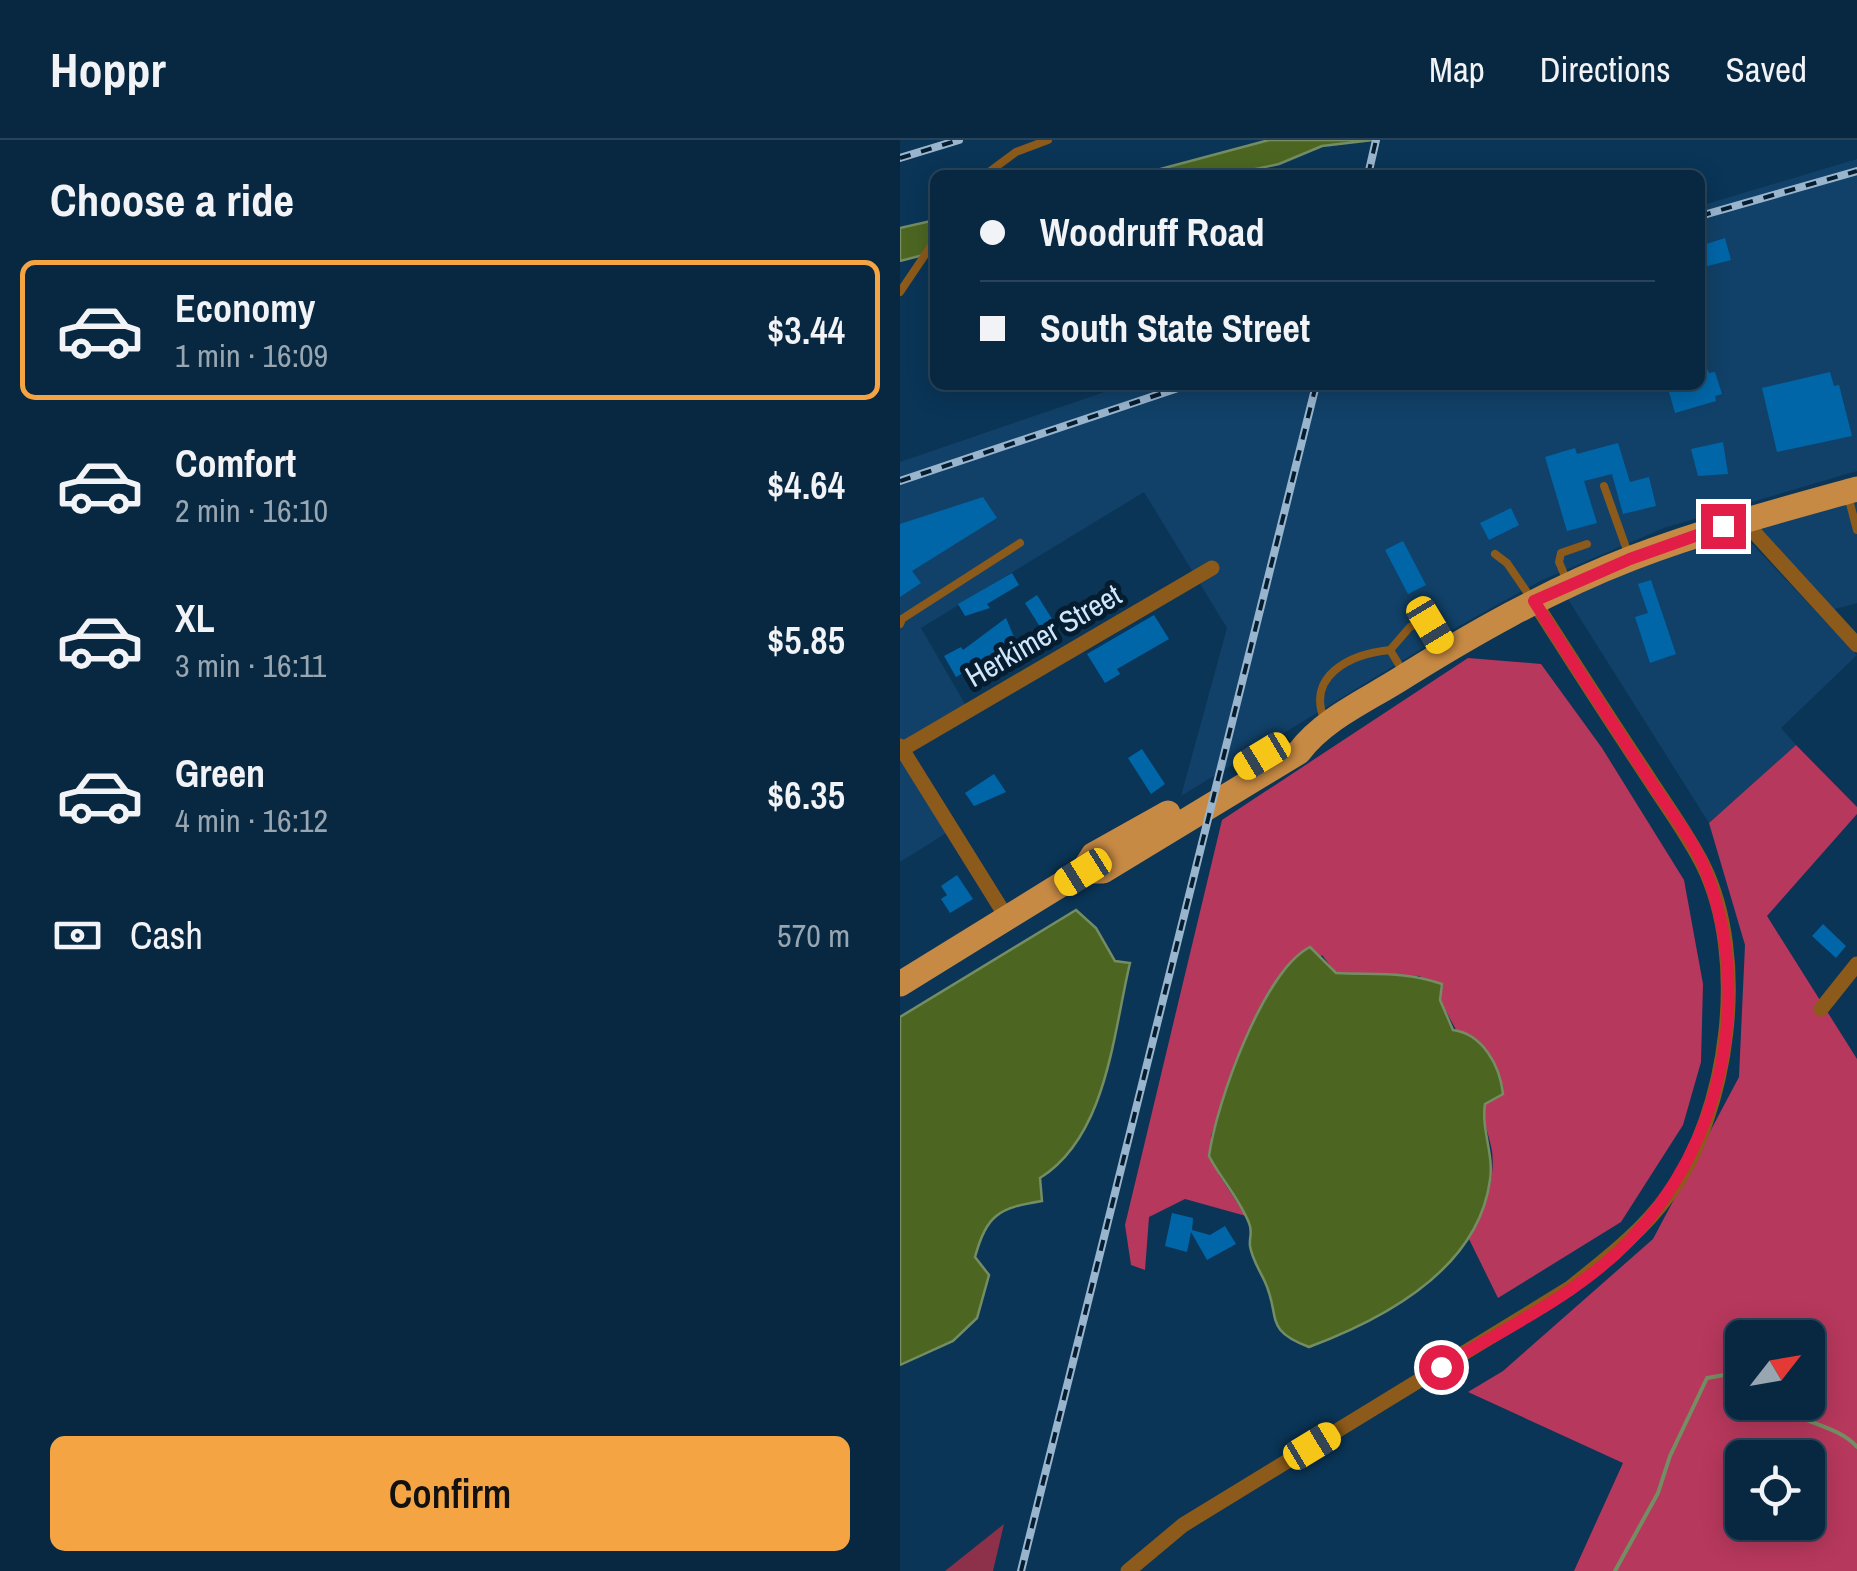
<!DOCTYPE html>
<meta charset="utf-8">
<style>
:root{--surface:#082841;--page:#16344c;--text:#f1f3f6;--muted:#98a6b1;--line:#29445a;--accent:#f4a443}
body{margin:0;font-family:"Archivo Narrow",sans-serif;background:var(--page);color:var(--text);height:100vh;display:flex;flex-direction:column;font-size:38px;white-space:nowrap}
*{box-sizing:border-box;margin:0}
p{font-size:32px;color:var(--muted)}
.icon{flex:none;width:55px;height:55px;fill:none;stroke:currentColor;stroke-width:2;stroke-linecap:round;stroke-linejoin:round}
.map{position:relative;flex:1;overflow:hidden}
.side{display:flex;flex-direction:column;background:var(--surface);width:900px}
.side>*{flex:none}
.banner{position:absolute;left:30px;top:30px;width:775px;height:220px;border-radius:15px;box-shadow:0 5px 25px #0003,0 0 0 2px var(--line);display:grid;align-content:center;height:220px;padding:0 50px;background:var(--surface)}
.needle{width:65px;rotate:59deg}
.tools{position:absolute;left:825px;top:1180px;display:grid;gap:20px}
.tools a{display:grid;place-items:center;width:100px;height:100px;border-radius:15px;background:var(--surface);box-shadow:0 5px 25px #0003,0 0 0 2px var(--line);font-size:50px}
.end{position:absolute;width:45px;height:45px;margin:-22px;border:12px solid #e11d48;background:#fff;box-shadow:0 0 0 5px #fff}
.from{border-radius:50%}
.car{position:absolute;width:30px;height:60px;margin:-30px -15px;border-radius:12px;box-shadow:0 0 8px 2px #0007;background:linear-gradient(#f5c518 24%,#345 0 40%,#f5c518 0 76%,#345 0 86%,#f5c518 0)}
.banner b{display:flex;align-items:center;gap:35px;height:95px;font-size:38px}
.banner b+b{border-top:2px solid var(--line)}
.banner i{width:25px;height:25px;background:var(--text)}
ul{padding:0;list-style:none}
li{display:flex;align-items:center;gap:30px;height:140px;margin:0 20px 15px;padding:0 30px;border:5px solid transparent;border-radius:15px}
li div{flex:1}
li b{display:block;font-size:38px}
li em{font-style:normal;font-weight:600}
li.active{border-color:var(--accent)}
li>.icon{width:90px;height:90px;stroke-width:1.5}
h2{padding:0 50px;font-size:45px;line-height:120px}
.pay{display:flex;align-items:center;gap:25px;height:110px;padding:0 50px;font-size:38px}
.pay p{margin-inline-start:auto}
.cta{display:flex;gap:20px;margin-top:auto;padding:20px 50px}
.cta a{flex:1;height:115px;border-radius:15px;background:var(--accent);color:#111;font-size:40px;font-weight:600;line-height:115px;text-align:center}
header{display:flex;align-items:center;gap:60px;box-sizing:border-box;height:140px;padding:0 50px;background:var(--surface);border-bottom:2px solid var(--line)}
header strong{font-size:48px}
nav{display:flex;gap:55px;margin-inline-start:auto;font-size:35px}
main{display:flex;flex:1;min-height:0}
.map>svg:first-child{display:block}
</style>
<header>
<strong>Hoppr</strong>
<nav><a>Map</a><a>Directions</a><a>Saved</a></nav>
</header>
<main>
<section class="side">
<h2>Choose a ride</h2>
<ul>
<li class="active"><svg class="icon" aria-label="car" viewBox="0 0 24 24"><path d="M5 17H2v-5l4-1 3-4h7l3 4 3 1v5h-3M9 17h6M6 11h13"/><circle cx="7" cy="17" r="2"/><circle cx="17" cy="17" r="2"/></svg><div><b>Economy</b><p>1 min · 16:09</p></div><em>$3.44</em></li>
<li><svg class="icon" aria-label="car" viewBox="0 0 24 24"><path d="M5 17H2v-5l4-1 3-4h7l3 4 3 1v5h-3M9 17h6M6 11h13"/><circle cx="7" cy="17" r="2"/><circle cx="17" cy="17" r="2"/></svg><div><b>Comfort</b><p>2 min · 16:10</p></div><em>$4.64</em></li>
<li><svg class="icon" aria-label="car" viewBox="0 0 24 24"><path d="M5 17H2v-5l4-1 3-4h7l3 4 3 1v5h-3M9 17h6M6 11h13"/><circle cx="7" cy="17" r="2"/><circle cx="17" cy="17" r="2"/></svg><div><b>XL</b><p>3 min · 16:11</p></div><em>$5.85</em></li>
<li><svg class="icon" aria-label="car" viewBox="0 0 24 24"><path d="M5 17H2v-5l4-1 3-4h7l3 4 3 1v5h-3M9 17h6M6 11h13"/><circle cx="7" cy="17" r="2"/><circle cx="17" cy="17" r="2"/></svg><div><b>Green</b><p>4 min · 16:12</p></div><em>$6.35</em></li>
</ul>
<div class="pay"><svg class="icon" aria-label="cash" viewBox="0 0 24 24"><path d="M3 7h18v10H3z"/><circle cx="12" cy="12" r="2"/></svg>Cash<p>570 m</p></div>
<div class="cta"><a>Confirm</a></div>
</section>
<div class="map">
<svg width="957" height="1431" viewBox="0 0 957 1431">
<rect width="100%" height="100%" fill="#0a3557"/>
<path fill="#114168" d="M957,19v312l-193,57 -122,52 -83,46 -278,170 46,-168 -83,-136 -223,136 51,88 -63,36 47,75 -56,35v-400l225,-77h575v-179z
M957,358v105l-29,8 -82,-83z
M840,391l117,124 -76,73 15,17 -87,78 -143,-227 63,-29z"/>
<path fill="#8d314a" d="M104,1384l-11,47h-48z"/>
<path fill="#b7385d" fill-rule="evenodd" d="M568,518l73,6 61,84 82,132 19,104 -2,78 -18,63 -62,97 -123,76 -30,-61c14,-26 28,-54 24,-86 -3,-18 -10,-28 -7,-47l8,-5 -46,-86 -27,-37 -84,-3 -14,-18 -77,86 -34,95 8,39 27,41 -61,-17 -36,18 -4,53 -14,-5 -6,-40 97,-405z
M896,605l61,62v7l-90,102 90,143v512h-283l49,-108 -155,-71 35,-21 150,-132 86,-162 6,-132 -36,-122zM842,1198h66v64h-66zM842,1318h66v64h-66z"/>
<path fill="#4c6622" stroke="#748d63" stroke-width="2.5" d="M369,0h104l-51,6 -43,18 -52,11h-89z
M35,80v32l-35,9v-33z
M176,770l20,18 19,33 15,2c-17,71 -23,173 -90,215l2,23c-43,7 -55,13 -67,56l14,18 -12,43 -24,23 -53,24v-348z
M410,807l26,26c38,2 70,-2 106,11l-2,16 13,30c30,4 47,36 50,64l-18,10c-4,26 9,49 5,76 -12,89 -106,139 -181,167 -46,-17 -28,-30 -44,-65 -5,-11 -13,-23 -15,-36 -1,-9 3,-14 -1,-23 -10,-25 -28,-44 -40,-67 7,-52 54,-185 101,-209z"/>
<g fill="none" stroke-linecap="round" stroke-linejoin="round">
<path stroke="#748d63" stroke-width="4" d="M876,1262c22,22 61,22 81,45
M715,1431l43,-78 12,-37 37,-78 35,-6"/>
</g>
<path fill="#0066a8" d="M825,98l6,22 -31,8v-22z
M800,214l9,19 6,-1 7,22 -7,2 1,5 -41,12 -8,-28h33z
M930,232l4,14 5,-1 13,51 -75,16 -15,-64z
M823,302l5,32 -30,2 -7,-27z
M718,303l12,39 19,-5 7,29 -33,8 -11,-40 -28,7 13,42 -30,8 -22,-74 30,-9 2,6z
M83,357l14,21 -85,53 9,12 -21,14v-73z
M611,368l8,17 -30,15 -9,-17z
M503,401l23,44 -18,9 -23,-44z
M112,433l7,12 -32,19 3,4 -25,8 -7,-12z
M751,440l25,74 -26,9 -15,-46 13,-4 -10,-29z
M137,455l17,27 -12,8 -17,-27z
M254,475l15,24 -52,30 3,5 -15,9 -18,-29z
M106,478l13,31 -35,20 -3,-6 -25,14 -12,-21 17,-9 2,3z
M242,609l23,35 -14,10 -23,-36z
M94,634l12,18 -32,14 -9,-13z
M57,735l16,24 -23,14 -9,-14 6,-4 -6,-9z
M923,784l23,22 -10,12 -24,-22z
M272,1073l21,5 -1,12 18,5 15,-9 11,18 -29,16 -16,-28 -4,20 -22,-6z"/>
<g fill="none" stroke-linecap="round" stroke-linejoin="round">
<path stroke="#8c5a1a" stroke-width="8" d="M85,35l31,-23 32,-12
M0,152l35,-52
M704,346l24,67
M948,356l9,34
M595,414l12,9 24,35
M667,441l-8,-19 2,-9 26,-9
M0,484l2,-5 118,-76
M490,510l20,-23 11,-6 9,4 15,23
M425,581c-20,-45 25,-67 65,-71l14,23"/>
<path stroke="#8c5a1a" stroke-width="15" d="M843,380l114,125
M0,606l107,172
M1,610l311,-182
M921,869l36,-45
M228,1431l55,-46 387,-237c36,-29 72,-56 99,-94 60,-83 80,-236 34,-329 -16,-32 -38,-61 -57,-91 -38,-57 -75,-115 -112,-173"/>
<path stroke="#c78a44" stroke-width="25" d="M183,731h20l196,-119c24,-32 64,-50 98,-71 75,-47 152,-91 235,-123 74,-28 149,-48 225,-69
M0,844l183,-113 10,-16 75,-42"/>
<defs>
<path id="rail" d="M0,18l59,-18
M468,35l8,-35
M800,76l157,-45
M0,341l287,-96
M121,1431l295,-1186"/>
</defs>
<use href="#rail" stroke="#99b5ce" stroke-width="8"/>
<use href="#rail" stroke="#061c2f" stroke-width="4" stroke-dasharray="11" stroke-linecap="butt"/>
</g>
<g fill="none" stroke-linecap="round" stroke-linejoin="round">
<path stroke="#e11d48" stroke-width="12" d="M541,1227c63,-38 137,-73 188,-126 94,-97 126,-246 76,-372 -13,-31 -38,-62 -56,-90 -39,-59 -77,-118 -115,-178l96,-42 93,-33"/>
</g>
<g text-anchor="middle" dominant-baseline="central" stroke-width="10" stroke-linejoin="round" paint-order="stroke">
<g font-size="30" fill="#d0e7fc" stroke="#061c2f">
<text transform="translate(143 495) rotate(-30)">Herkimer Street</text>
</g>
</g>
</svg>
<div class="tools">
<a><svg class="needle" viewBox="-14 -14 28 28"><path d="M0-13l5 13h-10z" fill="#e53935"/><path d="M0 13l5-13h-10z" fill="#98a6b1"/></svg></a>
<a><svg class="icon" aria-label="locate" viewBox="0 0 24 24"><circle cx="12" cy="12" r="6"/><path d="M12 2v4M12 18v4M2 12h4M18 12h4"/></svg></a>
</div>
<i class="end from" style="left:541px;top:1227px"></i>
<i class="end" style="left:823px;top:386px"></i>
<i class="car" style="left:530px;top:485px;rotate:149deg"></i>
<i class="car" style="left:362px;top:616px;rotate:239deg"></i>
<i class="car" style="left:183px;top:732px;rotate:238deg"></i>
<i class="car" style="left:412px;top:1306px;rotate:59deg"></i>
<div class="banner">
<b><i class="from"></i>Woodruff Road</b>
<b><i></i>South State Street</b>
</div>
</div>
</main>
